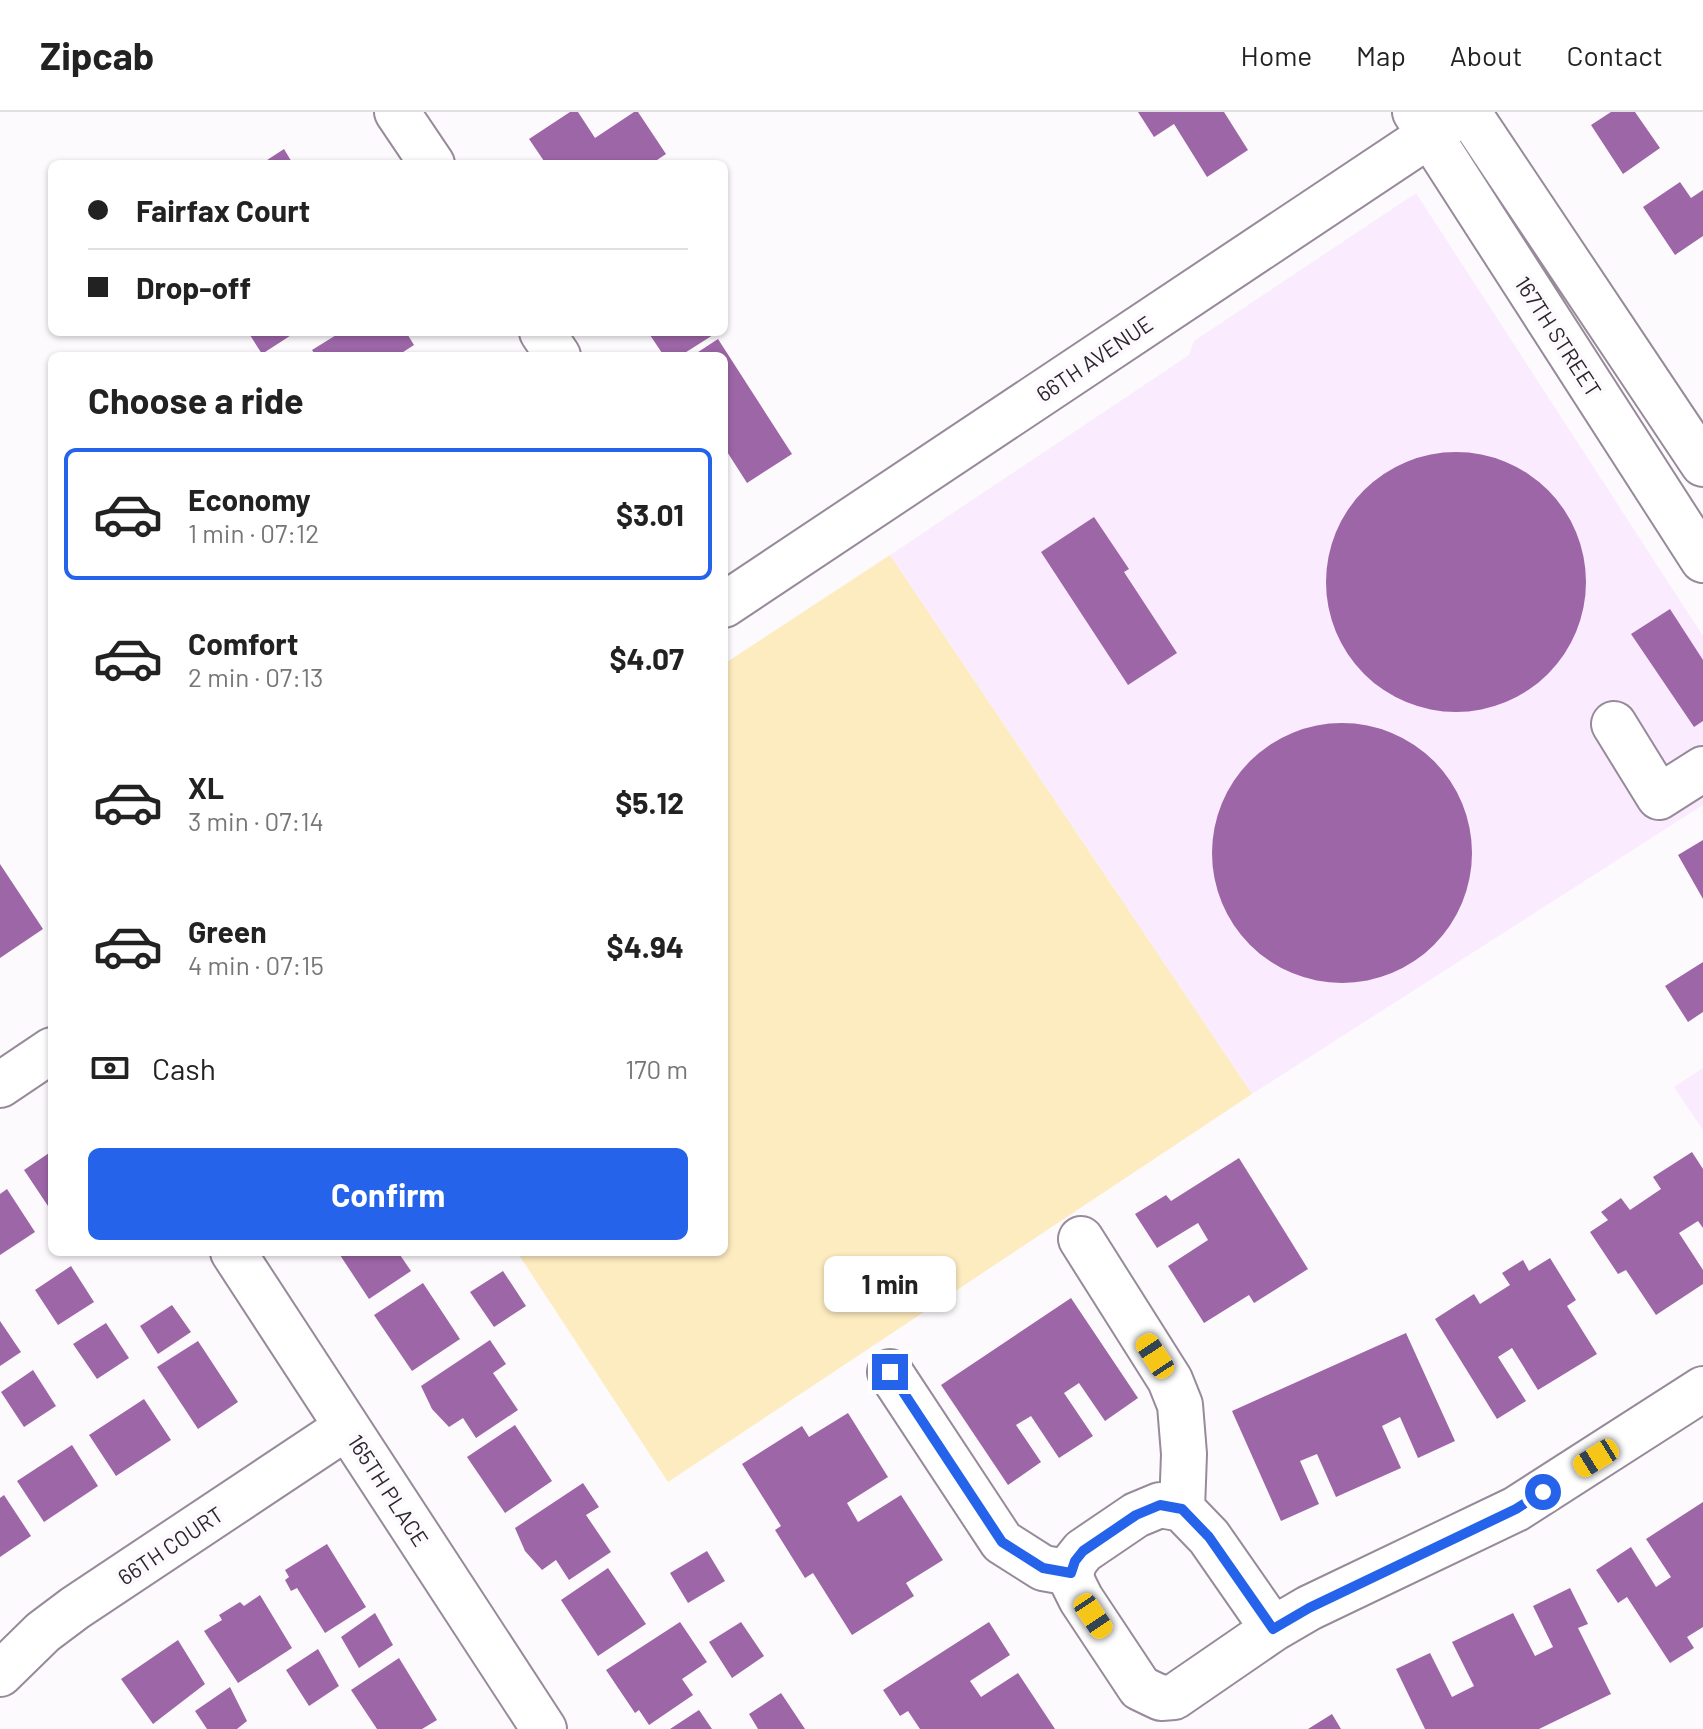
<!DOCTYPE html>
<meta charset="utf-8">
<style>
:root{--surface:#fff;--page:#f2f2f2;--text:#222;--muted:#767676;--line:#e0e0e0;--accent:#2563eb}
body{margin:0;font-family:Barlow,sans-serif;background:var(--page);color:var(--text);height:100vh;display:flex;flex-direction:column;font-size:30px;white-space:nowrap}
*{box-sizing:border-box;margin:0}
p{font-size:26px;color:var(--muted)}
.icon{flex:none;width:44px;height:44px;fill:none;stroke:currentColor;stroke-width:2;stroke-linecap:round;stroke-linejoin:round}
.map{position:relative;flex:1;overflow:hidden}
.sheet{position:absolute;left:48px;top:240px;width:680px;height:904px;display:flex;flex-direction:column;background:var(--surface);border-radius:12px;box-shadow:0 2px 6px #0004}
.sheet>*{flex:none}
.top-card{position:absolute;left:48px;top:48px;width:680px;height:176px;border-radius:12px;box-shadow:0 2px 6px #0004;display:grid;align-content:center;height:176px;padding:0 40px;background:var(--surface)}
.end{position:absolute;width:36px;height:36px;margin:-18px;border:10px solid #2563eb;background:#fff;box-shadow:0 0 0 4px #fff}
.from{border-radius:50%}
.bubble{position:absolute;height:56px;border-radius:12px;background:var(--surface);box-shadow:0 2px 6px #0004;font-size:26px;font-weight:700;line-height:56px;text-align:center}
.car{position:absolute;width:24px;height:48px;margin:-24px -12px;border-radius:10px;box-shadow:0 0 6px 2px #0007;background:linear-gradient(#f5c518 24%,#345 0 40%,#f5c518 0 76%,#345 0 86%,#f5c518 0)}
.top-card b{display:flex;align-items:center;gap:28px;height:76px;font-size:30px}
.top-card b+b{border-top:2px solid var(--line)}
.top-card i{width:20px;height:20px;background:var(--text)}
ul{padding:0;list-style:none}
li{display:flex;align-items:center;gap:24px;height:132px;margin:0 16px 12px;padding:0 24px;border:4px solid transparent;border-radius:12px}
li div{flex:1}
li b{display:block;font-size:30px}
li em{font-style:normal;font-weight:700}
li.active{border-color:var(--accent)}
li>.icon{width:72px;height:72px;stroke-width:1.5}
h2{padding:0 40px;font-size:36px;line-height:96px}
.pay{display:flex;align-items:center;gap:20px;height:88px;padding:0 40px;font-size:30px}
.pay p{margin-inline-start:auto}
.primary-button{display:flex;gap:16px;margin-top:auto;padding:16px 40px}
.primary-button a{flex:1;height:92px;border-radius:12px;background:var(--accent);color:#fff;font-size:32px;font-weight:700;line-height:92px;text-align:center}
header{display:flex;align-items:center;gap:48px;box-sizing:border-box;height:112px;padding:0 40px;background:var(--surface);border-bottom:2px solid var(--line)}
header strong{font-size:38px}
nav{display:flex;gap:44px;margin-inline-start:auto;font-size:28px}
.map>svg:first-child{display:block}
</style>
<header>
<strong>Zipcab</strong>
<nav><a>Home</a><a>Map</a><a>About</a><a>Contact</a></nav>
</header>
<div class="map">
<svg width="1703" height="1617" viewBox="0 0 1703 1617">
<rect width="100%" height="100%" fill="#fdfafd"/>
<path fill="#fbebfe" d="M1416,81l287,443v169l-451,289 -362,-539 299,-200 5,-14z
M1703,956v62l-29,-43z"/>
<path fill="#fdecc0" d="M890,443l362,539 -584,388 -151,-230h207v-588z"/>
<path fill="#9d66a7" d="M570,0h8l17,26 39,-26h4l28,42 -15,10h-105l-17,-25z
M1138,0h86l24,38 -41,27 -33,-53 -20,13z
M1611,0h24l25,36 -37,26 -32,-49z
M284,37l9,15h-32z
M1680,70l11,16 12,-8v46l-28,19 -32,-48z
M248,220h48l-34,22z
M341,220h65l8,13 -17,11h-81l-4,-6z
M648,220h64l1,3 -33,21h-16z
M718,227l74,115 -45,29 -23,-36v-91h-32z
M1326 470a130 130 0 1 1 260 0a130 130 0 1 1-260 0Z
M1094,405l35,52 -5,3 53,81 -49,32 -87,-133z
M1670,497l33,51v61l-9,6 -63,-93z
M1212 741a130 130 0 1 1 260 0a130 130 0 1 1-260 0Z
M1703,728v59l-25,-44z
M0,752l43,65 -43,29z
M1703,850v50l-15,10 -23,-36z
M52,1039v61l-28,-42z
M1692,1040l11,17v59l-5,-7 -19,12 24,37v14l-47,31 -30,-45 -8,4 -28,-42 18,-12 -7,-8 20,-14 9,12 31,-21 -8,-12z
M1239,1046l69,111 -54,34 -5,-8 -45,28 -36,-57 40,-26 -10,-17 -41,25 -22,-34 31,-19 5,6z
M7,1077l28,43 -35,23v-61z
M338,1140h60l13,19 -42,28z
M1550,1146l26,42 -9,6 30,48 -59,36 -26,-42 -14,9 28,44 -29,18 -62,-100 39,-25 6,10 30,-19 -8,-12 21,-13 6,11z
M71,1154l23,36 -36,23 -23,-35z
M503,1159l23,35 -32,21 -24,-35z
M423,1171l37,56 -48,32 -38,-56z
M1071,1186l67,100 -33,23 -26,-38 -15,10 29,43 -34,22 -28,-42 -15,9 25,37 -33,23 -67,-100z
M172,1193l19,27 -33,22 -18,-28z
M0,1209l21,31 -21,14z
M106,1211l23,35 -32,21 -24,-35z
M1406,1221l49,108 -37,17 -18,-41 -18,9 19,42 -65,29 -19,-43 -17,7 19,43 -38,17 -49,-110z
M490,1228l16,24 -13,9 25,37 -42,28 -13,-20 -14,9 -17,-18 -11,-23z
M198,1229l40,61 -40,27 -41,-62z
M33,1258l23,36 -32,21 -23,-35z
M144,1287l27,41 -55,36 -27,-41z
M848,1301l40,64 -41,26 11,19 43,-27 42,65 -37,23 8,13 -62,39 -39,-62 -8,5 -30,-48 6,-4 -39,-62 60,-38 7,11z
M515,1313l37,56 -47,32 -38,-56z
M72,1333l26,41 -54,36 -27,-41z
M583,1371l16,24 -13,8 25,37 -42,28 -13,-20 -14,10 -17,-19 -10,-23z
M4,1383l27,41 -31,21v-59z
M1703,1390v125l-16,10 7,11 -24,15 -43,-66 -9,6 -22,-33 35,-23 25,40 15,-10 -25,-38z
M327,1432l39,63 -41,26 -28,-45 -6,3 -6,-11 4,-3 -4,-7z
M707,1439l18,30 -37,22 -18,-30z
M608,1456l38,56 -48,32 -37,-56z
M1570,1476l18,36 -10,4 33,66 -72,35h-114l-29,-60 34,-16 22,44 22,-11 -22,-44 61,-29 22,43 18,-9 -20,-41z
M260,1483l32,53 -54,35 -34,-52 18,-11 -3,-5 21,-13 4,4z
M375,1501l18,32 -34,23 -18,-31z
M680,1510l27,40 -25,17 11,16 -44,30 -10,-15 -4,3 -29,-43z
M741,1510l23,34 -32,22 -23,-36z
M989,1510l21,33 -40,26 11,16 37,-24 37,56h-135l-12,-18 -8,5 -17,-26z
M178,1528l27,44 -52,40 -32,-45z
M318,1537l21,37 -30,20 -23,-36z
M399,1546l38,62 -15,9h-45l-26,-39z
M230,1575l17,34 -10,8h-30l-12,-18z
M781,1581l24,36h-47l-9,-15z
M699,1598l13,19h-42z
M1332,1602l9,15h-33z"/>
<g fill="none" stroke-linecap="round" stroke-linejoin="round">
<defs>
<path id="minor" d="M397,0l35,52
M542,220l16,24
M724,493l737,-491
M1614,612l45,73 44,-28
M0,973l52,-35
M1081,1127l89,141 10,25 4,49 -2,55
M233,1140l311,477
M890,1260l112,170 41,26 28,5
M1273,1517l-64,-92 -27,-28 -22,-4 -24,10 -53,36 -8,10 -4,12 2,10 8,16 59,89 21,10 13,-1 99,-68 36,-21 207,-99 187,-120
M0,1562l43,-42 32,-24 272,-181"/>
<path id="major" d="M1415,0l288,448
M1468,0l235,352"/>
</defs>
<use href="#minor" stroke="#978a9a" stroke-width="48"/>
<use href="#major" stroke="#978a9a" stroke-width="48"/>
<use href="#minor" stroke="#fff" stroke-width="44"/>
<use href="#major" stroke="#fff" stroke-width="44"/>
</g>
<g fill="none" stroke-linecap="round" stroke-linejoin="round">
<path stroke="#2563eb" stroke-width="10" d="M890,1260l112,170 41,26 28,5 4,-12 8,-10 53,-36 24,-10 22,4 27,28 64,92 36,-21 207,-99 27,-17"/>
</g>
<g text-anchor="middle" dominant-baseline="central" stroke-width="8" stroke-linejoin="round" paint-order="stroke">
<g font-size="22" fill="#2b262c" stroke="#fdfafd">
<text transform="translate(1559 224) rotate(57)">167TH STREET</text>
<text transform="translate(1094 246) rotate(-34)">66TH AVENUE</text>
<text transform="translate(389 1378) rotate(57)">165TH PLACE</text>
<text transform="translate(170 1433) rotate(-34)">66TH COURT</text>
</g>
</g>
</svg>
<i class="end from" style="left:1543px;top:1380px"></i>
<i class="end" style="left:890px;top:1260px"></i>
<div class="bubble" style="left:824px;top:1144px;width:132px">1 min</div>
<i class="car" style="left:1155px;top:1244px;rotate:327deg"></i>
<i class="car" style="left:1596px;top:1346px;rotate:238deg"></i>
<i class="car" style="left:1093px;top:1504px;rotate:146deg"></i>
<div class="top-card">
<b><i class="from"></i>Fairfax Court</b>
<b><i></i>Drop-off</b>
</div>
<section class="sheet">
<h2>Choose a ride</h2>
<ul>
<li class="active"><svg class="icon" aria-label="car" viewBox="0 0 24 24"><path d="M5 17H2v-5l4-1 3-4h7l3 4 3 1v5h-3M9 17h6M6 11h13"/><circle cx="7" cy="17" r="2"/><circle cx="17" cy="17" r="2"/></svg><div><b>Economy</b><p>1 min · 07:12</p></div><em>$3.01</em></li>
<li><svg class="icon" aria-label="car" viewBox="0 0 24 24"><path d="M5 17H2v-5l4-1 3-4h7l3 4 3 1v5h-3M9 17h6M6 11h13"/><circle cx="7" cy="17" r="2"/><circle cx="17" cy="17" r="2"/></svg><div><b>Comfort</b><p>2 min · 07:13</p></div><em>$4.07</em></li>
<li><svg class="icon" aria-label="car" viewBox="0 0 24 24"><path d="M5 17H2v-5l4-1 3-4h7l3 4 3 1v5h-3M9 17h6M6 11h13"/><circle cx="7" cy="17" r="2"/><circle cx="17" cy="17" r="2"/></svg><div><b>XL</b><p>3 min · 07:14</p></div><em>$5.12</em></li>
<li><svg class="icon" aria-label="car" viewBox="0 0 24 24"><path d="M5 17H2v-5l4-1 3-4h7l3 4 3 1v5h-3M9 17h6M6 11h13"/><circle cx="7" cy="17" r="2"/><circle cx="17" cy="17" r="2"/></svg><div><b>Green</b><p>4 min · 07:15</p></div><em>$4.94</em></li>
</ul>
<div class="pay"><svg class="icon" aria-label="cash" viewBox="0 0 24 24"><path d="M3 7h18v10H3z"/><circle cx="12" cy="12" r="2"/></svg>Cash<p>170 m</p></div>
<div class="primary-button"><a>Confirm</a></div>
</section>
</div>
